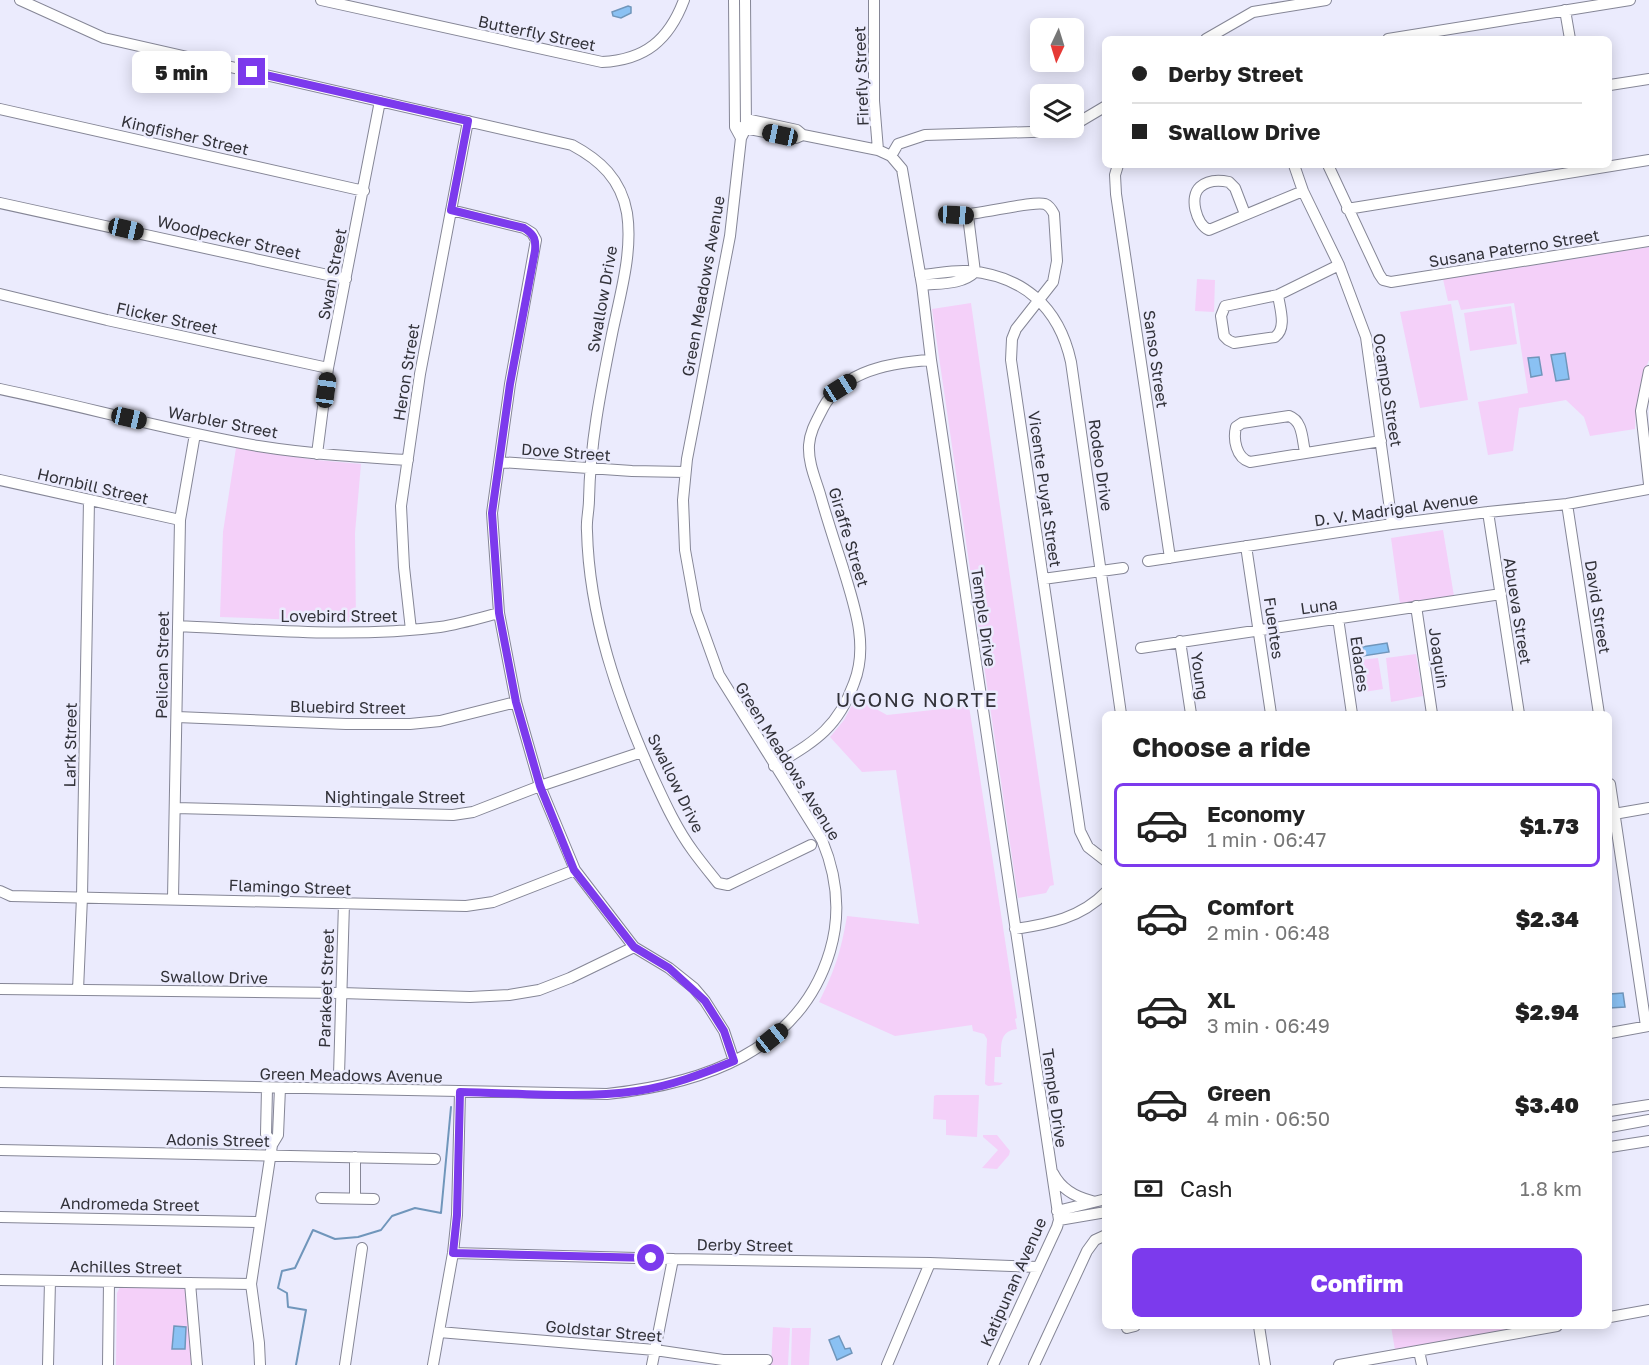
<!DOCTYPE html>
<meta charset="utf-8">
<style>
:root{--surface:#fff;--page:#f2f2f2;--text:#222;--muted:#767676;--line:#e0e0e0;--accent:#7c3aed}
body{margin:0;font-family:"Golos Text",sans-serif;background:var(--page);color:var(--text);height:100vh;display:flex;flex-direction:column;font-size:22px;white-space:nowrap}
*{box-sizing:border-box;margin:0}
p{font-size:20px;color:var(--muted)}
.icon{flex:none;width:33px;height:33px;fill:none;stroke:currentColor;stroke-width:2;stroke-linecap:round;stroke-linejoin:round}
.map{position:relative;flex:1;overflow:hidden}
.details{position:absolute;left:1102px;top:711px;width:510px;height:618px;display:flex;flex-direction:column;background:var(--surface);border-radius:9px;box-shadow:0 3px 15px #0003}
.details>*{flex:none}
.top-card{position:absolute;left:1102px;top:36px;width:510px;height:132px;border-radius:9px;box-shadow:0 3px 15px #0003;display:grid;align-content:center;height:132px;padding:0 30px;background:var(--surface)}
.needle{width:39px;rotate:184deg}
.fabs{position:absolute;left:1030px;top:18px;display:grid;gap:12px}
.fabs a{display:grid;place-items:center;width:54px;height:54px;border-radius:9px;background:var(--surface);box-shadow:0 3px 15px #0003;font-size:30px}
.end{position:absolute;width:27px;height:27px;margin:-14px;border:8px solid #7c3aed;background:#fff;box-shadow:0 0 0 3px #fff}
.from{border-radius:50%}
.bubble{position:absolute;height:42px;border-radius:9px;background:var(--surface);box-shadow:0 3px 15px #0003;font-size:20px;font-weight:800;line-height:42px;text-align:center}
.car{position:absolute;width:18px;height:36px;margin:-18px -9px;border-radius:8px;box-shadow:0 0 4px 2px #0007;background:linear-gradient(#222 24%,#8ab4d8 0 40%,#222 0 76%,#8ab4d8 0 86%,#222 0)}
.top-card b{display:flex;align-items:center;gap:21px;height:57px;font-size:22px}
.top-card b+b{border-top:2px solid var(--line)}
.top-card i{width:15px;height:15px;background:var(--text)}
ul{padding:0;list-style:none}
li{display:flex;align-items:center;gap:18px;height:84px;margin:0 12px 9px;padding:0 18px;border:3px solid transparent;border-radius:9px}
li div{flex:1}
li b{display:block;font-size:22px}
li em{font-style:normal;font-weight:800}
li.on{border-color:var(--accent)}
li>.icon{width:54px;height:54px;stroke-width:1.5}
h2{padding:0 30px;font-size:27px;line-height:72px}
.pay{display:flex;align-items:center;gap:15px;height:66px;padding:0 30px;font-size:22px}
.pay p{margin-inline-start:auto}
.primary-button{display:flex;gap:12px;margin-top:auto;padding:12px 30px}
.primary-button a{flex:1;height:69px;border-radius:9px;background:var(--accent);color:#fff;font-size:24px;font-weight:800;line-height:69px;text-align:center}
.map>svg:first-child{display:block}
</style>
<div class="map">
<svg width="1649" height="1365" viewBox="0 0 1649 1365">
<rect width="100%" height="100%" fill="#ebebfd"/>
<path fill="#f4d0f9" d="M1649,247v113c-10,23 -13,44 -14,69l-45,7 -6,-19 -18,-17 -47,8 -6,43 -25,4 -10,-53 50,-9 -14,-90 -53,7 -3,-10 -10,1 -5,-22z
M1197,279l18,1 -1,32 -19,-1z
M971,303l83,582 -4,1 -4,7 -28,5 -86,-589z
M1451,304l17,96 -48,8 -20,-96z
M1511,306l6,38 -47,7 -6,-38z
M236,448l81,12 44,4 -6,69 1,89 -136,-5 3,-85z
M1443,530l11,66 -54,8 -9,-66z
M1416,654l7,42 -32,6 -5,-44z
M1378,658l5,31 -19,3 -4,-32z
M856,698l31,17 82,-9 48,312 -2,1 2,10c-17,2 -16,15 -16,28h-6l-1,25 9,1 -3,2 -12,1 -3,-2 2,-45 -3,-5 -11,-3 -1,-6 -77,11 -76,-34c16,-32 22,-51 28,-86l72,8 -23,-154 -34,2 -32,-35 14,-17z
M936,1095h43l-2,42 -31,-2v-15l-13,-1 1,-23z
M983,1135h14l13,16 -1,4 -12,14 -15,-1 16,-18 -15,-13z
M120,1287h62l5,5 5,73h-76l1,-72z
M1391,1326h117l1,4 -114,20z
M773,1327l17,1 -2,37h-17z
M792,1328h19l-2,37h-18z"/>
<path fill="#8ac1f3" stroke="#7096bb" stroke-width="1.5" d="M628,6l3,1v6l-10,5 -8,-2 -1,-4z
M1565,353l4,26 -13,2 -5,-26z
M1539,357l3,18 -11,2 -3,-19z
M1387,643l2,9 -26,4 -1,-9z
M1623,993l2,14 -15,1v-14z
M174,1326l12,1 -1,22h-13z
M839,1336l6,13 5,-1 2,5 -15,7 -8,-20z"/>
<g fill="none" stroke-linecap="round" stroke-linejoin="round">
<path stroke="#7096bb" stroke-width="2" d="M296,1365l10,-55 -18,-3 -1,-14 -9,-5 4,-17 13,-3 18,-38 22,9 23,-2 23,-7 11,-14 23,-8 26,5 10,-106"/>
<defs>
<path id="minor" d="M20,0l84,38 468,107c28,15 49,34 55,68 6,39 -7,82 -15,121 -11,55 -22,109 -23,166 0,10 -3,21 -2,31 2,85 31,168 65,244 12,26 24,53 41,76 8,11 17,22 25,32l10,2 83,-40
M321,0l281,62c43,-2 67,-22 82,-62
M734,0l1,127 6,11
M874,0v101l4,49
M1565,10l5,29
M1206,39l47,-27 73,-12
M1388,39l242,-39
M1610,85l39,-6
M0,109l364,82
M746,119l51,11 6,5 75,15 13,6 11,13 20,116 9,75 128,860 -2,7 -64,138
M1074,125l32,-19
M739,127l57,11 7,-3
M891,156l7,-12 27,-9 139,-4 6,-3
M1118,165l-3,10 1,19 54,364
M1294,165l9,26 36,74 27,72 26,187
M1328,165l51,109 4,6 8,2 258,-41
M0,203l346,76
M1347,209l302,-49
M451,210l73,18 8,5 4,7 -26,144 -18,129 7,100 17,89 24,84 35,84 59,77 35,21 25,20 11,13 19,30 10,30
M1245,214l-10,-26 -6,-6c-9,-2 -21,-2 -29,5 -11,10 -4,37 9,43l94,-39
M956,215c20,1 76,-15 89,-11 5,2 7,6 9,10l3,47 -4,21 -37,47 -4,10 -1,21 69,471 8,16 18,14
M968,216l7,56
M920,275c15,-1 32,-5 47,-4 56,4 92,36 104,91l50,352
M922,285c17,-2 40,0 53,-13
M0,294l107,26 221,48
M1278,295c2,14 9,33 -3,42l-41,6 -6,-3 -4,-4 -3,-20 4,-10 53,-11 61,-30
M1649,371l-8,40 8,73
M0,389c86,18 171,42 258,57 50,8 100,11 150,14
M1305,452c-3,-13 -2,-31 -16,-36l-47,7 -6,4c-3,12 0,31 14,35l131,-21
M317,454l11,-86 52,-267
M499,462l133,9 53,1
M0,480l180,40
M1567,504l32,210
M1488,512l31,202
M1246,546l25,168
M1148,561l244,-37 96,-12 79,-8 82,-15
M1043,579l80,-11
M1416,606l16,108
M1338,618l14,96
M178,626c87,4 176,12 262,1 20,-3 40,-9 59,-14
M411,630l-7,-63 -3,-61 19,-132 48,-253
M1180,641l11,73
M1141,648l360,-54
M177,717l169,7h64l30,-3 76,-19
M774,766c39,-24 63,-36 80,-83 15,-38 0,-78 -11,-115 -8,-25 -16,-49 -23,-74 -5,-16 -12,-32 -11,-49 1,-14 8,-25 14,-37 20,-38 70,-46 108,-48
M1610,784l36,242
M175,808l278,7 20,-3 67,-26 102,-34
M1614,814l35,-6
M0,891l11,5 455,10 27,-4 82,-32
M173,898l7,-378 15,-86
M1015,929c34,-5 66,-11 91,-37
M0,989l341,4 129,4 39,-2 30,-5 31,-12 64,-31
M78,990l4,-93 7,-397
M1610,1033l39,-7
M339,1075l5,-172
M0,1082l607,12c94,-10 193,-42 223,-143 11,-37 7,-75 -8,-111l-103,-165 -23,-64 -11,-61 -2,-50 4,-41 43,-223 11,-98 5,-10 -1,-128
M267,1088l-1,46 6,11
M1610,1111l39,-6
M1610,1127l39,-7
M1610,1147l39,-6
M0,1150l435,9
M1053,1173c8,16 22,24 39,28
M321,1198l53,1
M355,1199v-42
M1057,1211l49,-12
M0,1217l260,5
M1059,1220l47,-8
M453,1253l220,6 257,4 108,4
M0,1280l251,4
M190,1283l7,82
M1610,1317l39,-7
M1259,1326l6,39
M1127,1328l8,-2
M439,1332l216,18 68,10h44
M1419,1351l3,14
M48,1365l2,-84
M108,1365l1,-83
M260,1365l-1,-22 -8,-59 21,-139 6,-10 2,-47
M345,1365l17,-117
M433,1365l20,-112 4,-38 3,-123
M652,1365l21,-106
M887,1365l43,-102
M1034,1365l53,-114 8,-11 11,-5
M1339,1365l218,-39"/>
</defs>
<use href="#minor" stroke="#858696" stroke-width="12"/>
<use href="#minor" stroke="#fff" stroke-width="10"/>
</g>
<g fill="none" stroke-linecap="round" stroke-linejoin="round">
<path stroke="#7c3aed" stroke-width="8" d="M252,72l216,49 -17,89 73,18c11,7 12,12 11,23l-25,133 -18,129 7,100 17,89 24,84 34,84 60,77 35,21 36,33 19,30 10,30c-32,13 -63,25 -97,30 -58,8 -119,2 -177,1l-3,123 -4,38 198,5"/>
</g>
<g text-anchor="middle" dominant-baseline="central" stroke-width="5" stroke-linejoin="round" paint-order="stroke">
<g font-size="16" fill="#323239" stroke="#ebebfd">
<text transform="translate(537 33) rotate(12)">Butterfly Street</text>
<text transform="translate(861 76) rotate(-92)">Firefly Street</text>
<text transform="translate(185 135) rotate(13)">Kingfisher Street</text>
<text transform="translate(229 237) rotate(13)">Woodpecker Street</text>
<text transform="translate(1514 248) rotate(-9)">Susana Paterno Street</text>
<text transform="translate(332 274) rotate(-79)">Swan Street</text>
<text transform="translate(703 286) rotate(-80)">Green Meadows Avenue</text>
<text transform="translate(602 299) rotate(-80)">Swallow Drive</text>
<text transform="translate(167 318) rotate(12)">Flicker Street</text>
<text transform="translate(1156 359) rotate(82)">Sanso Street</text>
<text transform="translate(406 372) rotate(-81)">Heron Street</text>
<text transform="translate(1388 390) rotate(81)">Ocampo Street</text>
<text transform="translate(223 422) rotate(11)">Warbler Street</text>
<text transform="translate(566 452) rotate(4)">Dove Street</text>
<text transform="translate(1101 465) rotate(82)">Rodeo Drive</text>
<text transform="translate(93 486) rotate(13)">Hornbill Street</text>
<text transform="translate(1045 489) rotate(82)">Vicente Puyat Street</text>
<text transform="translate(1396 509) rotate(-8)">D. V. Madrigal Avenue</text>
<text transform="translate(849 537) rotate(73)">Giraffe Street</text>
<text transform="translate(1319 606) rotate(-8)">Luna</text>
<text transform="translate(1598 607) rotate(81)">David Street</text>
<text transform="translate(1518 611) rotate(81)">Abueva Street</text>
<text x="339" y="616">Lovebird Street</text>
<text transform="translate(984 617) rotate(82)">Temple Drive</text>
<text transform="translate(1274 628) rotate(82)">Fuentes</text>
<text transform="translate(1439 658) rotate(82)">Joaquin</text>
<text transform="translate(1360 664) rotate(82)">Edades</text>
<text transform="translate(162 665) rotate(-89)">Pelican Street</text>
<text transform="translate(1200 676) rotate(82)">Young</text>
<text transform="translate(348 707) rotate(1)">Bluebird Street</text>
<text transform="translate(70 745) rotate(-89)">Lark Street</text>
<text transform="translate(788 761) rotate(58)">Green Meadows Avenue</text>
<text transform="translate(676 783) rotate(64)">Swallow Drive</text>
<text x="395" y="797">Nightingale Street</text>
<text transform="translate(290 887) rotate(2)">Flamingo Street</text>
<text transform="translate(214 977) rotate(1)">Swallow Drive</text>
<text transform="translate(326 988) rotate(-88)">Parakeet Street</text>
<text transform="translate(351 1075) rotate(1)">Green Meadows Avenue</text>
<text transform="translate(1055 1098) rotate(82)">Temple Drive</text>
<text transform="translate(218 1140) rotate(1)">Adonis Street</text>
<text transform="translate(130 1204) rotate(1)">Andromeda Street</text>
<text transform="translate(745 1245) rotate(1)">Derby Street</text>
<text transform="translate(126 1267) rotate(1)">Achilles Street</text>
<text transform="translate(1013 1282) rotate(-66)">Katipunan Avenue</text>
<text transform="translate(604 1331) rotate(5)">Goldstar Street</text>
</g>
<g font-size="20" letter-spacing="1.5" fill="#323239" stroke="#ebebfd">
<text x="917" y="699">UGONG NORTE</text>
</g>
</g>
</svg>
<div class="fabs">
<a><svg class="needle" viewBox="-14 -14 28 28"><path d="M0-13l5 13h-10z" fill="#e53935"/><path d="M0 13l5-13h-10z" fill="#767676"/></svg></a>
<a><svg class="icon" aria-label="layers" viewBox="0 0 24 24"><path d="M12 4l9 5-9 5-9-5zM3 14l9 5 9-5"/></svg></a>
</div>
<i class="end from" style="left:651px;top:1258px"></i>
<i class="end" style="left:252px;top:72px"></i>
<div class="bubble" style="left:132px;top:51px;width:99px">5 min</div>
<i class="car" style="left:780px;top:135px;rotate:282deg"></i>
<i class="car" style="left:956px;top:215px;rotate:93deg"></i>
<i class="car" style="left:126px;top:229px;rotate:103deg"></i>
<i class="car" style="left:840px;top:388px;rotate:58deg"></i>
<i class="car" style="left:326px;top:390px;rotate:8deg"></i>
<i class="car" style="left:129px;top:418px;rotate:103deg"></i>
<i class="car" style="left:772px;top:1038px;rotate:51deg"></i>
<div class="top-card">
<b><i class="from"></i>Derby Street</b>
<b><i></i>Swallow Drive</b>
</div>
<section class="details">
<h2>Choose a ride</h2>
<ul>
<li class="on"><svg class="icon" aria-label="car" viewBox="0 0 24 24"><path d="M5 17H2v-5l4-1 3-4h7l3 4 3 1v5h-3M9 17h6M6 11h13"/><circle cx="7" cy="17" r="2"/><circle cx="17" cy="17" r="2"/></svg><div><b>Economy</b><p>1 min · 06:47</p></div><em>$1.73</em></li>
<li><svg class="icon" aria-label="car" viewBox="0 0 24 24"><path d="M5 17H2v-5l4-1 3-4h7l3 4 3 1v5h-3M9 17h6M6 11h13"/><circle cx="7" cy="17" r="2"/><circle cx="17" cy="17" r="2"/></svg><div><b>Comfort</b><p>2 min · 06:48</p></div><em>$2.34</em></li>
<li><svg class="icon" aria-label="car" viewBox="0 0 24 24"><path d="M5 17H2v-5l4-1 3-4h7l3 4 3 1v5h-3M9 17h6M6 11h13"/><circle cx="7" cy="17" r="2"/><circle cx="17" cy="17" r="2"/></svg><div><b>XL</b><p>3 min · 06:49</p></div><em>$2.94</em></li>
<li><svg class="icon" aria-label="car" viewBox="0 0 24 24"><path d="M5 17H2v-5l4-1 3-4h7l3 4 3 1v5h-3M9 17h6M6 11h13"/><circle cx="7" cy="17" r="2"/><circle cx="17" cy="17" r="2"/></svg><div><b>Green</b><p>4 min · 06:50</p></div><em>$3.40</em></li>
</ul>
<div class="pay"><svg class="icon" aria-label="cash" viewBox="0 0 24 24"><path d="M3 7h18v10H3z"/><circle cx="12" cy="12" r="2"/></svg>Cash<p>1.8 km</p></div>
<div class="primary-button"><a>Confirm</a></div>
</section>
</div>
